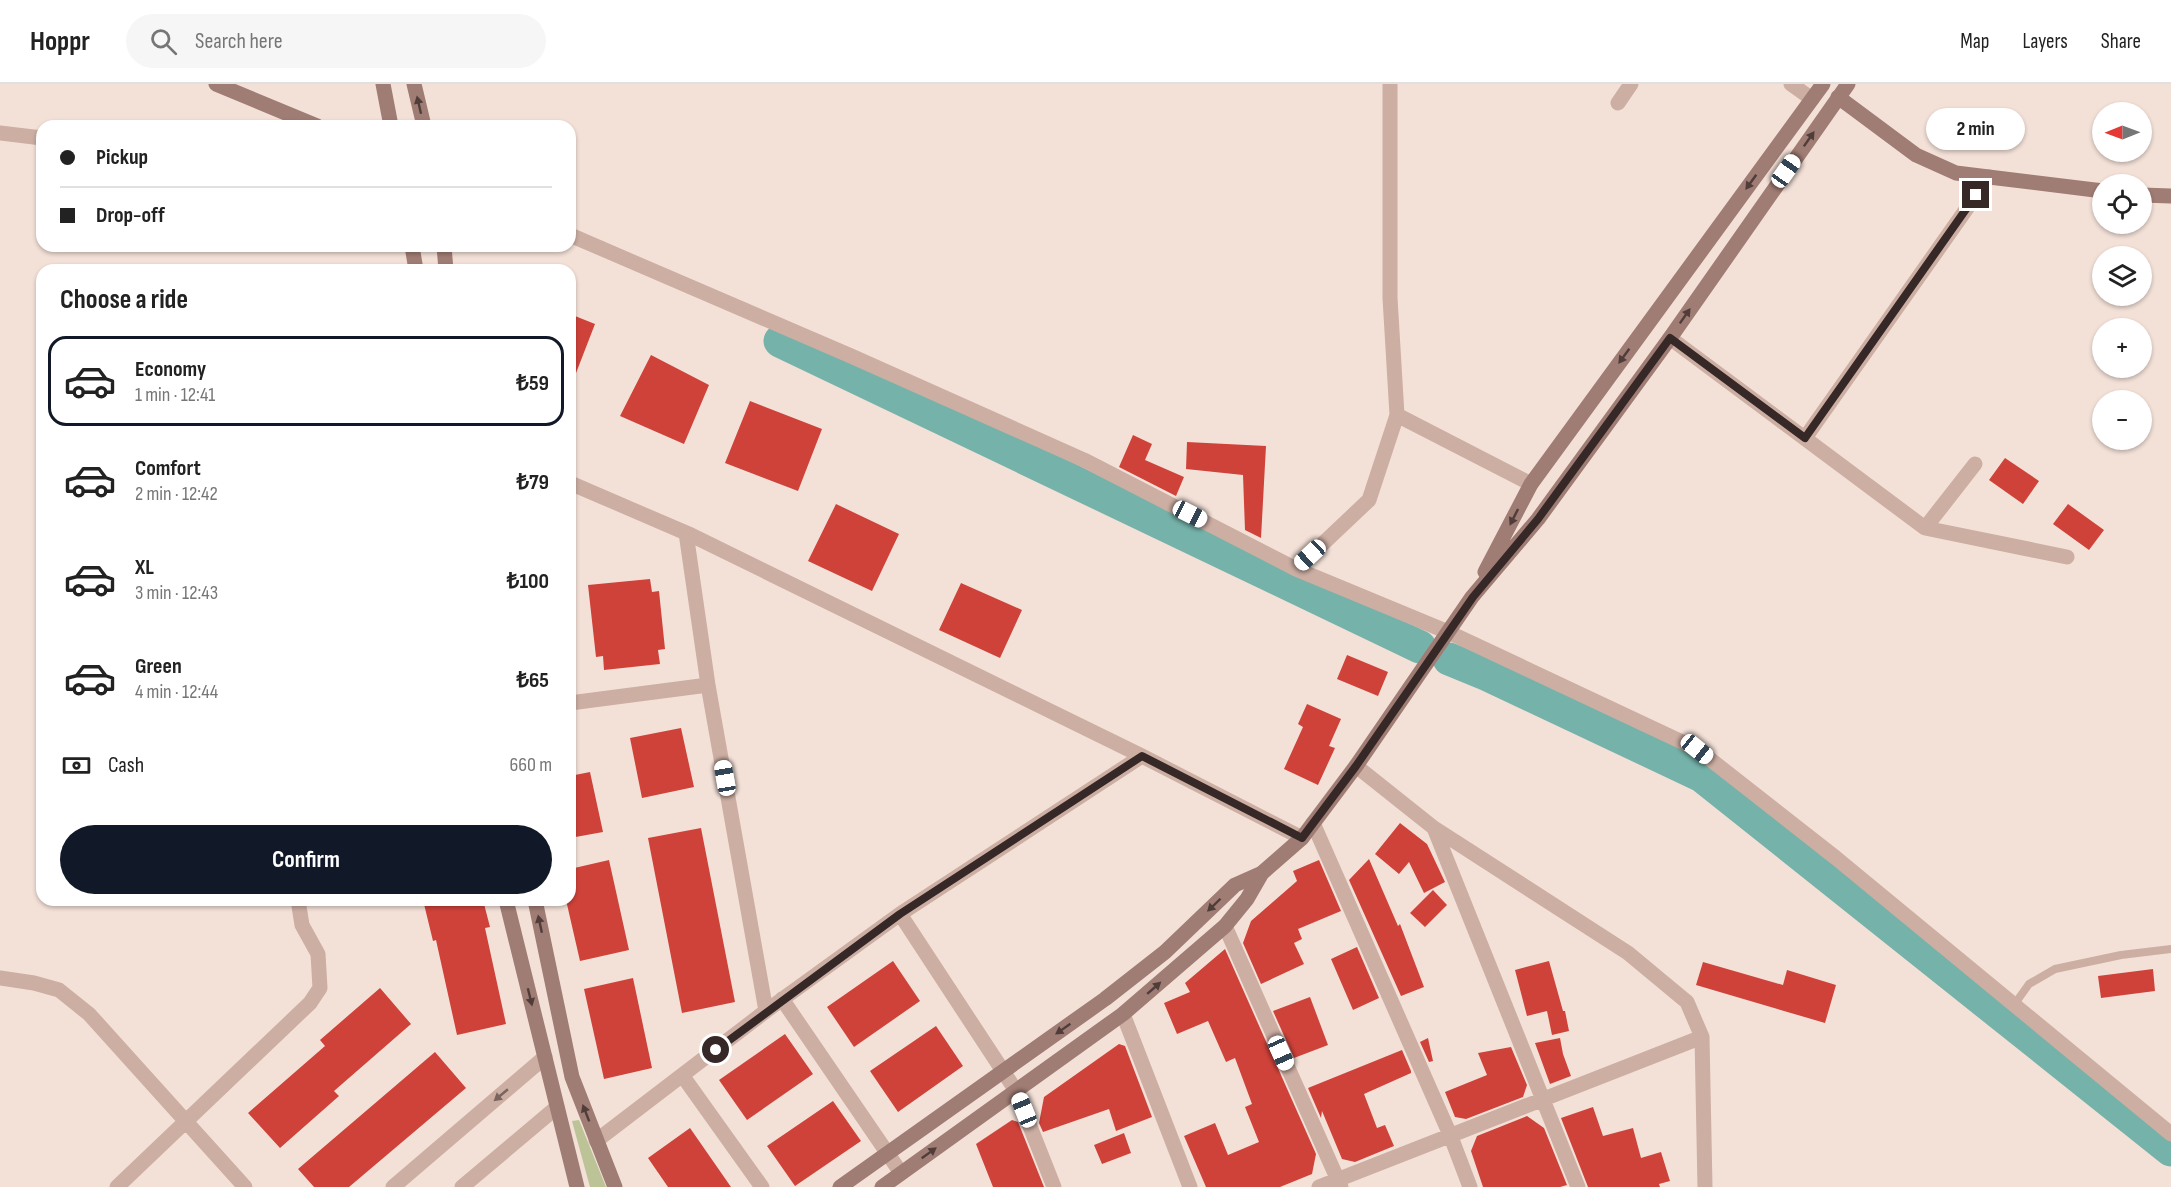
<!DOCTYPE html>
<meta charset="utf-8">
<style>
:root{--surface:#fff;--page:#f6f6f6;--text:#222;--muted:#767676;--line:#e0e0e0;--accent:#111827}
body{margin:0;font-family:"Sofia Sans Condensed",sans-serif;background:var(--page);color:var(--text);height:100vh;display:flex;flex-direction:column;font-size:22px;white-space:nowrap}
*{box-sizing:border-box;margin:0}
p{font-size:20px;color:var(--muted)}
.icon{flex:none;width:33px;height:33px;fill:none;stroke:currentColor;stroke-width:2;stroke-linecap:round;stroke-linejoin:round}
.map{position:relative;flex:1;overflow:hidden}
.panel{position:absolute;left:36px;top:180px;width:540px;height:642px;display:flex;flex-direction:column;background:var(--surface);border-radius:18px;box-shadow:0 2px 4px #0004}
.panel>*{flex:none}
.banner{position:absolute;left:36px;top:36px;width:540px;height:132px;border-radius:18px;box-shadow:0 2px 4px #0004;display:grid;align-content:center;height:132px;padding:0 24px;background:var(--surface)}
.needle{width:39px;rotate:269deg}
.controls{position:absolute;left:2092px;top:18px;display:grid;gap:12px}
.controls a{display:grid;place-items:center;width:60px;height:60px;border-radius:50%;background:var(--surface);box-shadow:0 2px 4px #0004;font-size:30px}
.end{position:absolute;width:27px;height:27px;margin:-14px;border:8px solid #362826;background:#fff;box-shadow:0 0 0 3px #fff}
.from{border-radius:50%}
.bubble{position:absolute;height:42px;border-radius:21px;background:var(--surface);box-shadow:0 2px 4px #0004;font-size:20px;font-weight:700;line-height:42px;text-align:center}
.car{position:absolute;width:18px;height:36px;margin:-18px -9px;border-radius:8px;box-shadow:0 0 4px 2px #0007;background:linear-gradient(#fff 24%,#345 0 40%,#fff 0 76%,#345 0 86%,#fff 0)}
.banner b{display:flex;align-items:center;gap:21px;height:57px;font-size:22px}
.banner b+b{border-top:2px solid var(--line)}
.banner i{width:15px;height:15px;background:var(--text)}
ul{padding:0;list-style:none}
li{display:flex;align-items:center;gap:18px;height:90px;margin:0 12px 9px;padding:0 12px;border:3px solid transparent;border-radius:18px}
li div{flex:1}
li b{display:block;font-size:22px}
li em{font-style:normal;font-weight:700}
li.on{border-color:var(--accent)}
li>.icon{width:54px;height:54px;stroke-width:1.5}
h2{padding:0 24px;font-size:27px;line-height:72px}
.pay{display:flex;align-items:center;gap:15px;height:66px;padding:0 24px;font-size:22px}
.pay p{margin-inline-start:auto}
.button{display:flex;gap:12px;margin-top:auto;padding:12px 24px}
.button a{flex:1;height:69px;border-radius:36px;background:var(--accent);color:#fff;font-size:24px;font-weight:700;line-height:69px;text-align:center}
header{display:flex;align-items:center;gap:36px;box-sizing:border-box;height:84px;padding:0 30px;background:var(--surface);border-bottom:2px solid var(--line)}
header strong{font-size:28px}
nav{display:flex;gap:33px;margin-inline-start:auto;font-size:21px}
.search{width:420px;height:54px;background:var(--page);display:flex;align-items:center;gap:15px;box-sizing:border-box;padding:0 21px;border-radius:33px;color:var(--muted);font-size:22px}
.map>svg:first-child{display:block}
</style>
<header>
<strong>Hoppr</strong>
<div class="search"><svg class="icon" aria-label="search" viewBox="0 0 24 24"><circle cx="10" cy="10" r="6"/><path d="M15 15l6 6"/></svg>Search here</div>
<nav><a>Map</a><a>Layers</a><a>Share</a></nav>
</header>
<div class="map">
<svg width="2171" height="1103" viewBox="0 0 2171 1103">
<rect width="100%" height="100%" fill="#f3e1d8"/>
<path fill="#bcc397" d="M579,1036l27,67h-16l-18,-66z"/>
<g fill="none" stroke-linecap="round" stroke-linejoin="round">
<path stroke="#75b2a9" stroke-width="33" d="M780,257l640,306
M1449,575l39,16 214,101 469,374"/>
</g>
<path fill="#cf423a" d="M570,230l25,10 -24,62 -1,-1z
M651,271l58,30 -25,59 -64,-28z
M750,317l72,28 -24,62 -73,-28z
M1133,351l19,9 -7,16 39,17 -8,19 -57,-29z
M1187,358l79,4 -5,92 -16,-8 -2,-55 -57,-6z
M2005,374l34,23 -16,23 -34,-24z
M836,420l63,30 -27,57 -64,-30z
M2068,420l36,26 -15,20 -36,-26z
M650,495l2,13 7,-1 6,58 -7,1 2,14 -56,6 -1,-14 -7,1 -8,-72z
M961,499l61,27 -22,48 -61,-28z
M1347,571l41,17 -10,24 -41,-17z
M1307,620l34,15 -12,27 6,2 -17,37 -34,-16 19,-42 -5,-3z
M681,644l13,59 -52,11 -12,-60z
M590,688l13,60 -33,6v-62z
M1400,739l27,21 18,38 -21,11 -15,-31 -10,12 -24,-20z
M701,744l34,174 -53,11 -34,-175z
M1369,775l29,67 2,-2 24,63 -23,9 -52,-116z
M609,776l20,90 -49,11 -14,-61h4v-31z
M1319,776l22,51 -43,18 4,10 -8,4 10,21 -43,20 -18,-41 8,-22 46,-40 -4,-10z
M1433,806l14,15 -22,22 -15,-14z
M423,816h60l7,27 -5,1 21,96 -49,11 -21,-95 -3,1z
M1357,863l22,51 -26,12 -22,-51z
M1225,865l91,205 -4,20 -32,13h-74l-22,-51 31,-13 13,32 31,-13 -14,-35 7,-3 -17,-46 -9,4 -18,-41 -31,13 -13,-31 26,-11 -5,-9z
M893,877l27,40 -66,46 -27,-40z
M1549,877l14,50h2l4,20 -17,4 -5,-24 -20,5 -12,-46z
M1703,878l80,23 4,-15 49,15 -11,38 -129,-38z
M2153,885l2,22 -54,7 -3,-22z
M633,894l19,90 -48,11 -20,-90z
M380,904l31,36 -77,67 5,5 -59,52 -32,-35 77,-67 -5,-6z
M1310,913l18,48 -34,13 -21,-47z
M936,942l27,40 -65,46 -28,-41z
M785,950l28,40 -66,46 -28,-40z
M1428,954l5,23 -4,1 -9,-20z
M1560,954l3,16 8,22 -21,8 -15,-41z
M1119,960l6,2 27,71 -36,14 -7,-22 -66,23 -4,-9 5,-26z
M1511,963l16,38 -4,12 -57,22 -11,-2 -10,-25 42,-17 -9,-22z
M1402,966l9,21v2l-47,21 13,34 8,-3 9,21 -39,16 -13,-3 -20,-48 -1,7 -13,-30z
M435,968l31,36 -117,99h-35l-16,-18z
M833,1017l28,40 -66,45 -28,-40z
M1593,1023l10,29 30,-8 8,30 20,-6 9,29 -11,3 1,3h-72l-27,-69z
M1527,1032l17,12 23,57 -7,2h-77l-12,-36 6,-15z
M1012,1036l6,2 26,65h-51l-17,-43z
M690,1044l41,59h-63l-20,-29z
M1124,1049l7,20 -29,11 -8,-19z"/>
<g fill="none" stroke-linecap="round" stroke-linejoin="round">
<path stroke="#ccaea3" stroke-width="8" d="M2014,921l15,-21 26,-15 66,-14 50,-6"/>
<path stroke="#ccaea3" stroke-width="15" d="M1791,0l21,15
M1618,19l13,-19
M0,49l42,5
M570,151l281,121 233,104 212,109 152,63 249,117 139,109 335,276
M1670,254l255,190 50,-64
M1397,331l134,69
M1805,354l184,-261
M570,399l121,52 451,221 160,82
M1925,444l142,29
M686,449l22,152 58,326
M1296,485l73,-69 28,-85 -7,-117v-214
M570,619l138,-18
M1356,682l78,62 194,125 59,49 15,35 3,150
M1313,739l138,314 19,50
M1434,744l144,359
M900,830l116,177 38,96
M1225,842l116,261
M0,894l34,5 25,7 30,24 156,173
M782,915l119,174
M1123,930l67,173
M682,991l80,112
M596,1057l170,-130 134,-97 242,-158
M117,1103l193,-184 10,-15 -2,-34 -16,-29 -4,-25
M393,1103l152,-130
M462,1103l95,-80
M1319,1103l383,-150"/>
<path stroke="#9f7c74" stroke-width="15" d="M216,0l101,42
M383,0l8,42
M414,0l10,42
M1838,13l78,58 40,18 147,18
M2142,111l29,1
M412,162l4,24
M444,162l2,24
M1485,488l46,-88 292,-400
M506,816l71,287
M535,816l37,177 43,110
M840,1103l265,-188 60,-47 70,-67 27,-12 40,-35 54,-72 116,-169 66,-78 132,-181 178,-254
M882,1103l241,-173 102,-88 22,-27 15,-26"/>
</g>
<defs><path id="oneway-solid" d="M-6-.8H1V-3.2L6.5 0L1 3.2V.8H-6Z" transform="scale(1.5)"/></defs>
<g fill="#503d3a">
<use href="#oneway-solid" transform="translate(419 21) rotate(-103)"/>
<use href="#oneway-solid" transform="translate(1809 55) rotate(-55)"/>
<use href="#oneway-solid" transform="translate(1751 98) rotate(126)"/>
<use href="#oneway-solid" transform="translate(1685 232) rotate(-55)"/>
<use href="#oneway-solid" transform="translate(1624 272) rotate(126)"/>
<use href="#oneway-solid" transform="translate(1514 433) rotate(117)"/>
<use href="#oneway-solid" transform="translate(1214 821) rotate(136)"/>
<use href="#oneway-solid" transform="translate(540 840) rotate(-102)"/>
<use href="#oneway-solid" transform="translate(1154 904) rotate(-41)"/>
<use href="#oneway-solid" transform="translate(530 913) rotate(76)"/>
<use href="#oneway-solid" transform="translate(1063 945) rotate(145)"/>
<use href="#oneway-solid" transform="translate(586 1029) rotate(-111)"/>
<use href="#oneway-solid" transform="translate(929 1069) rotate(-36)"/>
</g>
<use fill="#7a645e" href="#oneway-solid" transform="translate(501 1011) rotate(140)"/>
<g fill="none" stroke-linecap="round" stroke-linejoin="round">
<path stroke="#362826" stroke-width="8" d="M716,966l184,-136 242,-158 160,82 54,-72 117,-169 65,-78 132,-181 135,100 171,-243"/>
</g>
</svg>
<div class="controls">
<a><svg class="needle" viewBox="-14 -14 28 28"><path d="M0-13l5 13h-10z" fill="#e53935"/><path d="M0 13l5-13h-10z" fill="#767676"/></svg></a>
<a><svg class="icon" aria-label="locate" viewBox="0 0 24 24"><circle cx="12" cy="12" r="6"/><path d="M12 2v4M12 18v4M2 12h4M18 12h4"/></svg></a>
<a><svg class="icon" aria-label="layers" viewBox="0 0 24 24"><path d="M12 4l9 5-9 5-9-5zM3 14l9 5 9-5"/></svg></a>
<a>+</a>
<a>−</a>
</div>
<i class="end from" style="left:716px;top:966px"></i>
<i class="end" style="left:1976px;top:111px"></i>
<div class="bubble" style="left:1926px;top:24px;width:99px">2 min</div>
<i class="car" style="left:1786px;top:87px;rotate:35deg"></i>
<i class="car" style="left:1190px;top:430px;rotate:117deg"></i>
<i class="car" style="left:1310px;top:471px;rotate:227deg"></i>
<i class="car" style="left:1697px;top:665px;rotate:129deg"></i>
<i class="car" style="left:725px;top:694px;rotate:350deg"></i>
<i class="car" style="left:1281px;top:969px;rotate:156deg"></i>
<i class="car" style="left:1024px;top:1026px;rotate:338deg"></i>
<div class="banner">
<b><i class="from"></i>Pickup</b>
<b><i></i>Drop-off</b>
</div>
<section class="panel">
<h2>Choose a ride</h2>
<ul>
<li class="on"><svg class="icon" aria-label="car" viewBox="0 0 24 24"><path d="M5 17H2v-5l4-1 3-4h7l3 4 3 1v5h-3M9 17h6M6 11h13"/><circle cx="7" cy="17" r="2"/><circle cx="17" cy="17" r="2"/></svg><div><b>Economy</b><p>1 min · 12:41</p></div><em>₺59</em></li>
<li><svg class="icon" aria-label="car" viewBox="0 0 24 24"><path d="M5 17H2v-5l4-1 3-4h7l3 4 3 1v5h-3M9 17h6M6 11h13"/><circle cx="7" cy="17" r="2"/><circle cx="17" cy="17" r="2"/></svg><div><b>Comfort</b><p>2 min · 12:42</p></div><em>₺79</em></li>
<li><svg class="icon" aria-label="car" viewBox="0 0 24 24"><path d="M5 17H2v-5l4-1 3-4h7l3 4 3 1v5h-3M9 17h6M6 11h13"/><circle cx="7" cy="17" r="2"/><circle cx="17" cy="17" r="2"/></svg><div><b>XL</b><p>3 min · 12:43</p></div><em>₺100</em></li>
<li><svg class="icon" aria-label="car" viewBox="0 0 24 24"><path d="M5 17H2v-5l4-1 3-4h7l3 4 3 1v5h-3M9 17h6M6 11h13"/><circle cx="7" cy="17" r="2"/><circle cx="17" cy="17" r="2"/></svg><div><b>Green</b><p>4 min · 12:44</p></div><em>₺65</em></li>
</ul>
<div class="pay"><svg class="icon" aria-label="cash" viewBox="0 0 24 24"><path d="M3 7h18v10H3z"/><circle cx="12" cy="12" r="2"/></svg>Cash<p>660 m</p></div>
<div class="button"><a>Confirm</a></div>
</section>
</div>
